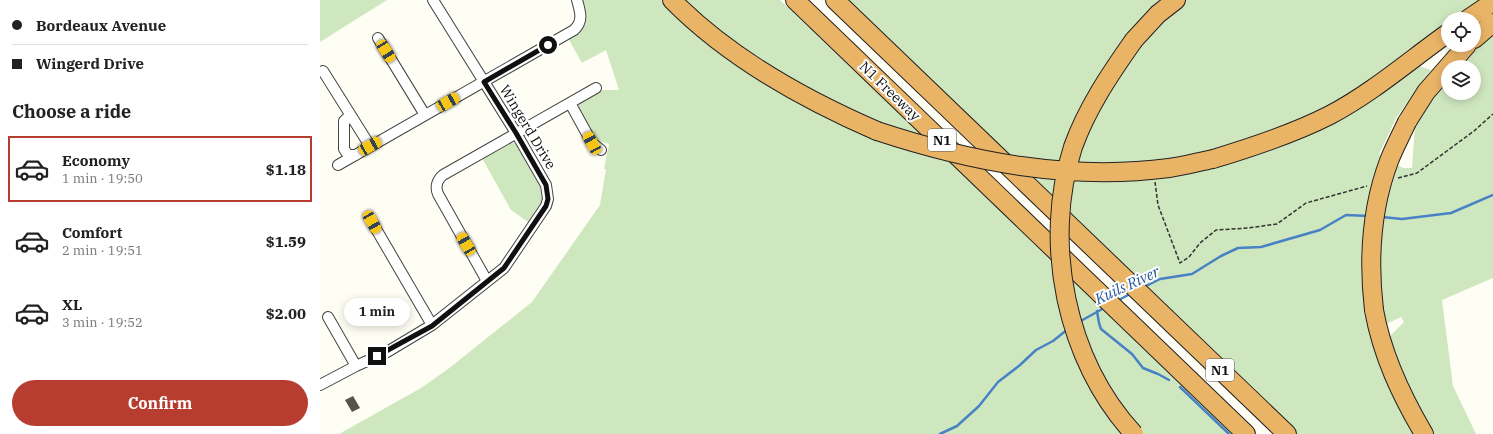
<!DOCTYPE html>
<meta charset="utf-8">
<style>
:root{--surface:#fff;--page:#f2f2f2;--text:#222;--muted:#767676;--line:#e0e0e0;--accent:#b83d31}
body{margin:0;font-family:"IBM Plex Serif",serif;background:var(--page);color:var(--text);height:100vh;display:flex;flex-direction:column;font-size:15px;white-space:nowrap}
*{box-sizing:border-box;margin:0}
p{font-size:13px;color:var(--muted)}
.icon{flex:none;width:22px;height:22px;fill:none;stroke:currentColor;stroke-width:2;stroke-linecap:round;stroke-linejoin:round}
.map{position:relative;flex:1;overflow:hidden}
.details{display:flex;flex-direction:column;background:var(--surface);width:320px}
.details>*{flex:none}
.banner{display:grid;align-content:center;height:88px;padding:0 12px;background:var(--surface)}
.controls{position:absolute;left:1121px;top:12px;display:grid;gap:8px}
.controls a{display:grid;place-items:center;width:40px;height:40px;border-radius:50%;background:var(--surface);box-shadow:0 2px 10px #0003;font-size:20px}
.end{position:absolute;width:18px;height:18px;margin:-9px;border:5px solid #101010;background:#fff;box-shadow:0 0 0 2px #fff}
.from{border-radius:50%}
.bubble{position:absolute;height:28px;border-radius:14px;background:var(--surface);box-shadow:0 2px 10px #0003;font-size:13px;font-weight:700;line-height:28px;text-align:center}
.car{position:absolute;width:12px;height:24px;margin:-12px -6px;border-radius:5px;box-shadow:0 0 3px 1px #0007;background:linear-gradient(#f5c518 24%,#345 0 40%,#f5c518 0 76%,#345 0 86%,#f5c518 0)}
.banner b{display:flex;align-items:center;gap:14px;height:38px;font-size:15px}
.banner b+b{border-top:1px solid var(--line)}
.banner i{width:10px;height:10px;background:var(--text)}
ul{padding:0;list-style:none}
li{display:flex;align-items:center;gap:12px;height:66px;margin:0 8px 6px;padding:0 4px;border:2px solid transparent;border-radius:0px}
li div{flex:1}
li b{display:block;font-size:15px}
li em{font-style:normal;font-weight:700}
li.on{border-color:var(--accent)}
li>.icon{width:36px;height:36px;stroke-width:1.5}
h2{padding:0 12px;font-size:18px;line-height:48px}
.button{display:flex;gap:8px;margin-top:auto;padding:8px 12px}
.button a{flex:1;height:46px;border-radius:24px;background:var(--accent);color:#fff;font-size:16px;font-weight:700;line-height:46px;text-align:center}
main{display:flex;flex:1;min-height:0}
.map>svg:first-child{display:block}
</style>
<main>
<section class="details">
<div class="banner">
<b><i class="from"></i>Bordeaux Avenue</b>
<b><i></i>Wingerd Drive</b>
</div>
<h2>Choose a ride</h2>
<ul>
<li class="on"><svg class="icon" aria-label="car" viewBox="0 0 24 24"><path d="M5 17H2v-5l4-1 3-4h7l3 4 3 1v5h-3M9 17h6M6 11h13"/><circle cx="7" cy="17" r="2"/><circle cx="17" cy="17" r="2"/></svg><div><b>Economy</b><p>1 min · 19:50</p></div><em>$1.18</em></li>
<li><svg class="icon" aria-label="car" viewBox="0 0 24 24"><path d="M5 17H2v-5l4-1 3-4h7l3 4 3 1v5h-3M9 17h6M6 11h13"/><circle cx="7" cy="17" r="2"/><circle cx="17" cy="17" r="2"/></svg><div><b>Comfort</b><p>2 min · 19:51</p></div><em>$1.59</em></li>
<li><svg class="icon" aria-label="car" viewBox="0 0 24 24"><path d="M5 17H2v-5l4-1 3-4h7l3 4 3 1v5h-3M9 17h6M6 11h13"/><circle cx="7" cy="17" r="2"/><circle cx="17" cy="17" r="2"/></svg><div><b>XL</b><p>3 min · 19:52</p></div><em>$2.00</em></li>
</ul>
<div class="button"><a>Confirm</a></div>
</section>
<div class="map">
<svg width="1173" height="434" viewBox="0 0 1173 434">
<rect width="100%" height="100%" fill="#fefef4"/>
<path fill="#cfe7bf" d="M0,0h67l-67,42z
M260,0h81l29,27 203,118 58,17 102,98 70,174h-784l82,-46 27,-19 84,-67 68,-97 6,-36h-2l5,-25 -14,-4 -16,-30v-5l2,-4 19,-11h19l-13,-40 -24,13 -14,-25c20,-11 19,-17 12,-38z
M362,0h98l148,141 -89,-32 -97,-59z
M526,0h320l-42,39 -23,32 -15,26 -9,20 -17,48 -48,-6z
M866,0h299l-26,19h-11v8l-127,87 -131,45 -115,6 11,-34 43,-77 50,-49z
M1173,33v245l-51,22 11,86 23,48h-45c-18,-30 -33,-61 -44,-95l17,-17 -3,-5 -27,13c10,37 26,71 46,104h-123l-44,-42 3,-2 -186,-177 4,-33c97,2 194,-16 277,-68 23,-14 45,-30 68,-46l12,4 -35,48 -17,36 24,14h9l3,-43 26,-39 7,-9v16h26v-26h-17l18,-19z
M190,143h4l4,3c7,13 28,41 24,55 -2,7 -9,15 -14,21l-17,-12 -29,-52z
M710,176l27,3 -3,20z
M748,276l166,158h-92l-23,-28 -26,-45z"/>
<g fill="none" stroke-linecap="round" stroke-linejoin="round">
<path stroke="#4882c4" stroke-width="2.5" d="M1062,217l20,2 49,-6 42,-18
M824,287l16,-8 32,-5 29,-18 17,-8 23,-1 59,-17 26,-15 23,1
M797,301l13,-7
M777,311l2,12 2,6 31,25 11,14 15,6 11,6
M759,322l25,-14
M860,387l49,47
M620,434l17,-8 22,-20 19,-24 22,-17 16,-15 17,-9 15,-12"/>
</g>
<path fill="#58534d" d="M33,396l7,12 -8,4 -7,-12z"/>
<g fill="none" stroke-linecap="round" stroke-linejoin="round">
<defs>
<path id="minor" d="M58,38l47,77
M3,71l47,75
M250,103l22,40 9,7
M33,119l-6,-1 -3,3v28l4,6h8
M18,165l236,-135c10,-9 6,-19 3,-30
M52,222l60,103
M167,281l-49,-87c-3,-7 -1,-14 5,-19l153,-87
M8,317l28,49
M0,385l36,-19 31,-14 45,-27 72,-57 42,-62 2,-7 -2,-14 -30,-52 -83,-133"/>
<path id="motorway" d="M352,0c56,57 131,99 205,131
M475,0l451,434
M515,0l452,434
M1148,19l25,-17
M1154,39l19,-16
M814,40l24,-26 18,-14
M1087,122l19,-30 41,-47
M893,159c40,-12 80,-25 117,-44 42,-22 80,-55 118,-82
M1054,310c8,45 27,85 50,124"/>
</defs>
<use href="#minor" stroke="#434343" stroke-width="12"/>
<use href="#motorway" stroke="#212121" stroke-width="20"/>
<path stroke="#323232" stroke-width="1.5" stroke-dasharray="4 2" stroke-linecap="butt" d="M1078,178l19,-5 57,-42 19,-17
M835,182l3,23 22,58 9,-6 11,-14 16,-13 32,-2 29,-4 29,-21 61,-17"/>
<use href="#minor" stroke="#fff" stroke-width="10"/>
<use href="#motorway" stroke="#eab467" stroke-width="18"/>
<defs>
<path id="motorway-bridge" d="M814,40c-24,34 -47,68 -61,107 -31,96 -7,213 61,287
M557,131c94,31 192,50 292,37 14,-2 29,-6 44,-9
M1054,310c-6,-51 -3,-101 15,-149 5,-13 12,-26 18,-39"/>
</defs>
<use href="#motorway-bridge" stroke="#212121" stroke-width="20" stroke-linecap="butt"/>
<use href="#motorway-bridge" stroke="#eab467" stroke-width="18"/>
</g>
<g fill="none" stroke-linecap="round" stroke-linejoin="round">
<path stroke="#101010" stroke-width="5" d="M57,356l55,-30 72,-58 42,-62 2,-7 -2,-14 -30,-52 -32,-51 64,-37"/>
</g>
<g text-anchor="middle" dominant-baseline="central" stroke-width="4" stroke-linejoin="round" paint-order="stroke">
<g fill="#fff" stroke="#585858" stroke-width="1">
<rect x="608" y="129" width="28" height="22" rx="3"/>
<rect x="886" y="359" width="28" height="22" rx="3"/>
</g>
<g font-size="13" font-weight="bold" fill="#101010">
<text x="622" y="140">N1</text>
<text x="900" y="370">N1</text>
</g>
<g font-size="14" fill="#101010" stroke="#fff">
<text transform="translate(570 91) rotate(44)">N1 Freeway</text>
<text transform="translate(208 127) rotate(59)">Wingerd Drive</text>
</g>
<g font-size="15" font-style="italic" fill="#21559b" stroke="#fff">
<text transform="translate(807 285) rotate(-25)">Kuils River</text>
</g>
</g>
</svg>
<div class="controls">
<a><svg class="icon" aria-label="locate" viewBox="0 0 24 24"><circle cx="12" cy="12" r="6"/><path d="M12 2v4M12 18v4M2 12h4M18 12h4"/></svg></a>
<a><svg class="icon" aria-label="layers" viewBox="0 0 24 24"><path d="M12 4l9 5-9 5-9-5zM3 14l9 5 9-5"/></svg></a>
</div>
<i class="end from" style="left:228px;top:45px"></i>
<i class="end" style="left:57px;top:356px"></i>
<div class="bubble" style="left:24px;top:298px;width:66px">1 min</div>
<i class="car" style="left:66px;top:51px;rotate:148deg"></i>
<i class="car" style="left:128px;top:102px;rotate:60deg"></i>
<i class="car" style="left:272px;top:143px;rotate:331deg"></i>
<i class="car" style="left:50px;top:146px;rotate:60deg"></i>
<i class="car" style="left:52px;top:222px;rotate:150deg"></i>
<i class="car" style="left:146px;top:244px;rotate:330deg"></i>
</div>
</main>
